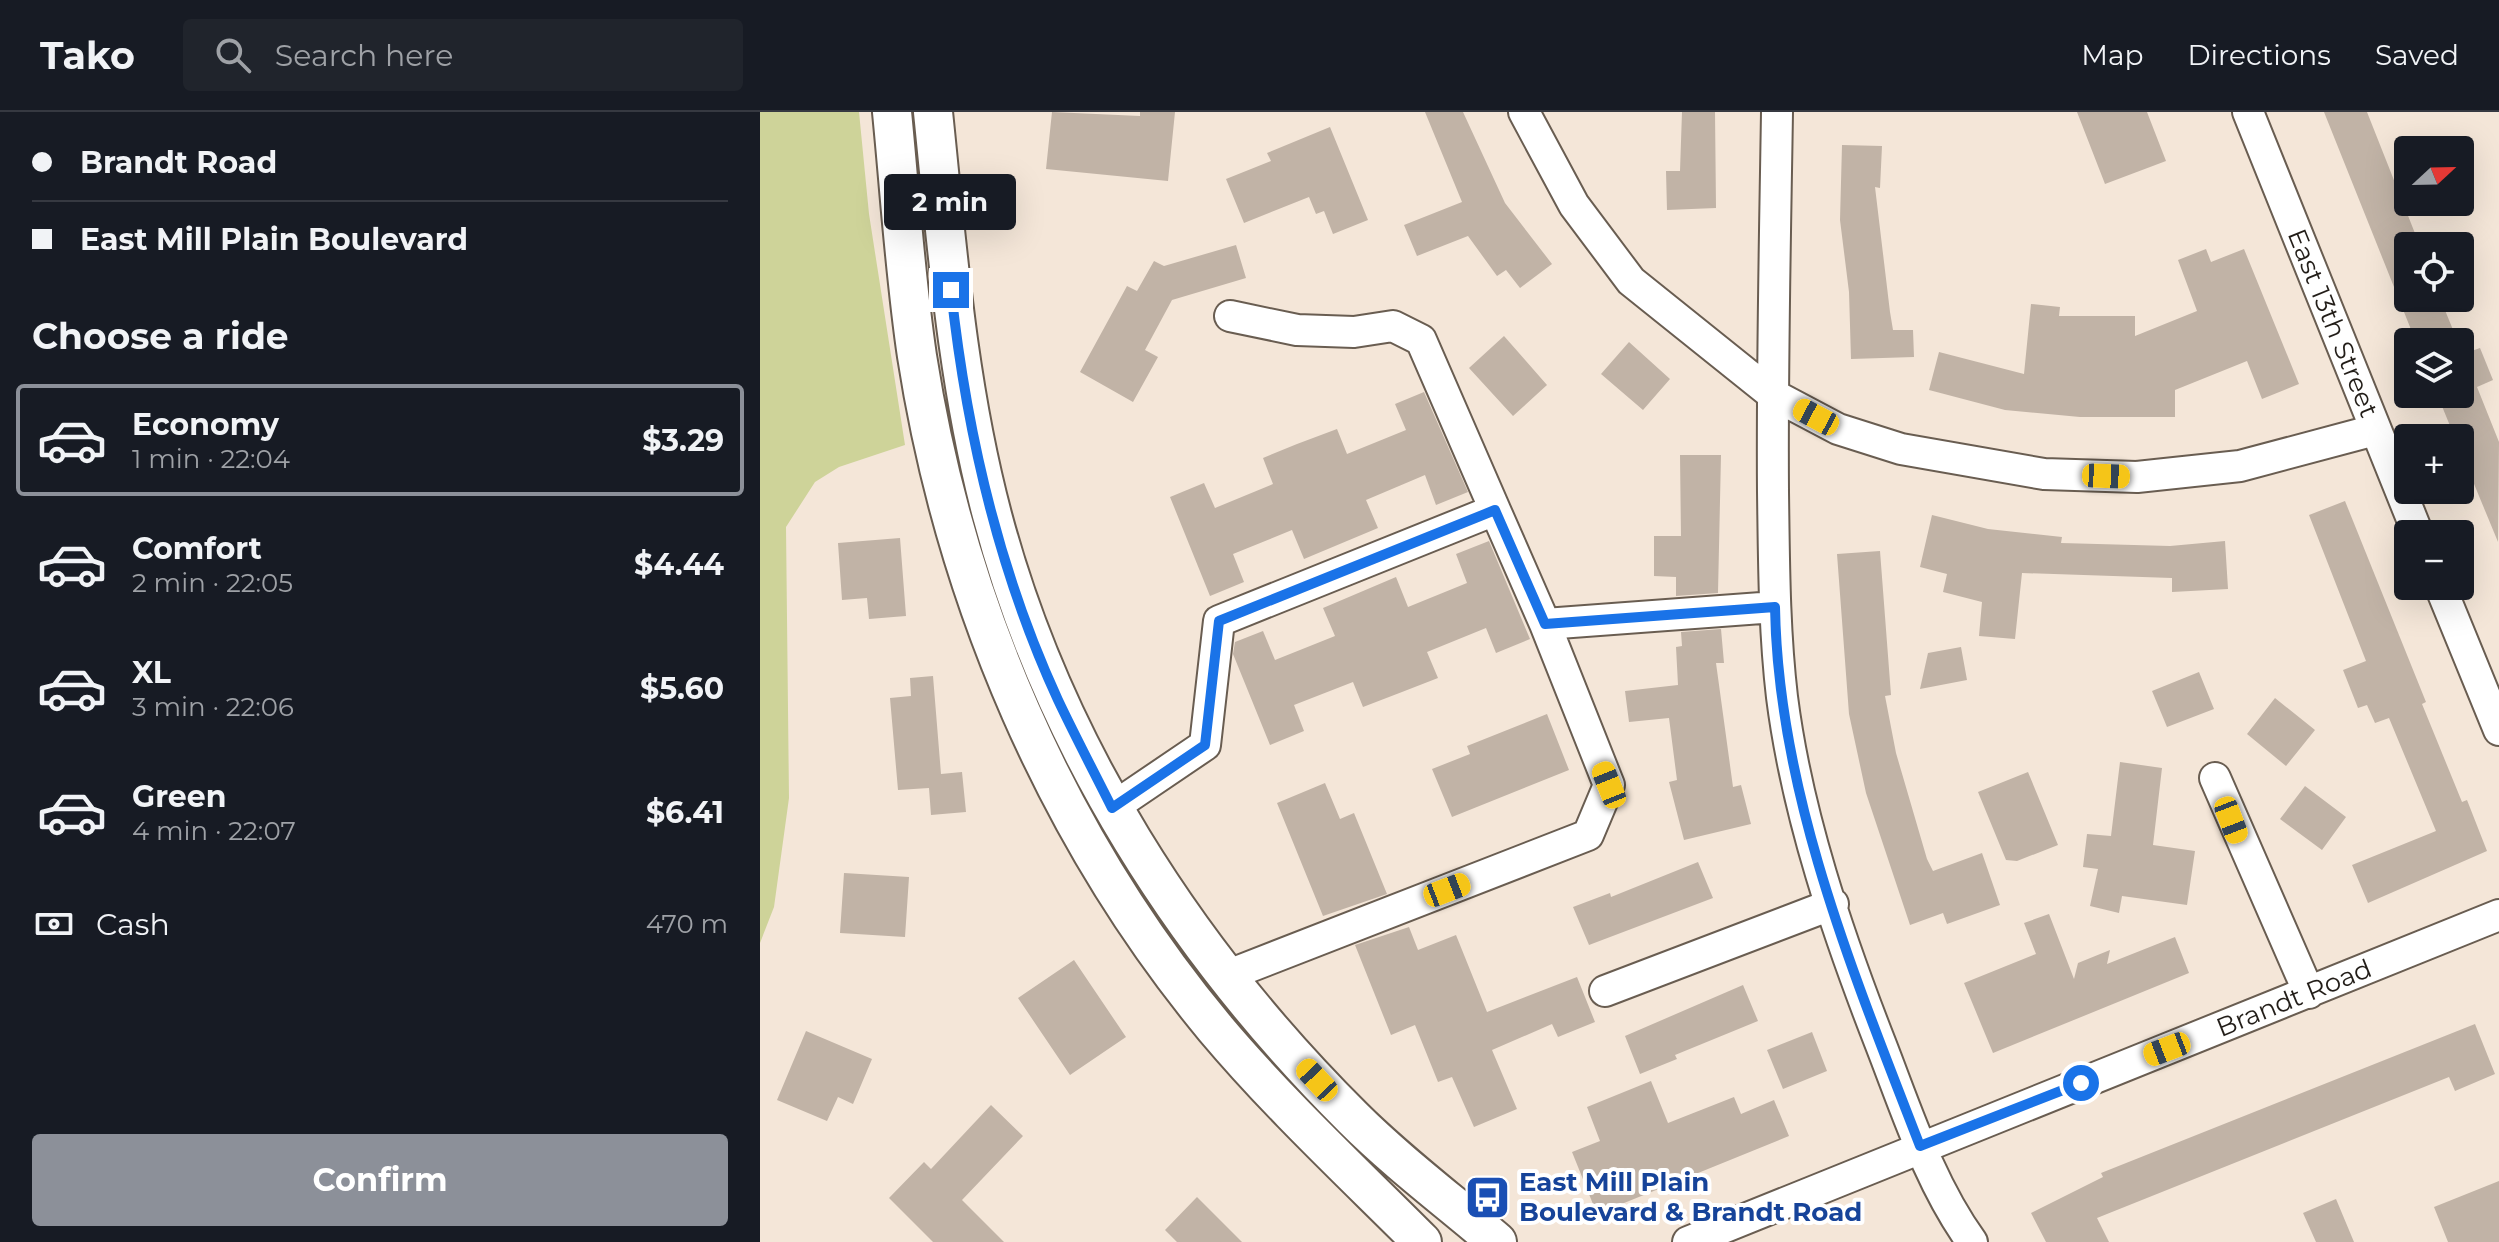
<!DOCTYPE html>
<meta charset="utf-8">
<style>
:root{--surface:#171b24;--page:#20242c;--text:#f1f3f6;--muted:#9ea1a6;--line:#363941;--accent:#8c9099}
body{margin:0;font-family:Montserrat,sans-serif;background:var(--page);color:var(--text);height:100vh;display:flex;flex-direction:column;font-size:30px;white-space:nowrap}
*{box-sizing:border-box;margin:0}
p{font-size:26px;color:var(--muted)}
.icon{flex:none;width:44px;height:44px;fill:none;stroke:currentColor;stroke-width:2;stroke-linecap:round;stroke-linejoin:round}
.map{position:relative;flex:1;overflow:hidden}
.side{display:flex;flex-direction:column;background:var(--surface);width:760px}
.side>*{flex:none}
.top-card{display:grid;align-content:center;height:176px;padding:0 32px;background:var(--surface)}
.needle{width:52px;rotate:68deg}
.tools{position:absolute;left:1634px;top:24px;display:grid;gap:16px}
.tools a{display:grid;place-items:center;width:80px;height:80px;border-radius:8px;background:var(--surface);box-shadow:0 8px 32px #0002;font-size:40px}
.end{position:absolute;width:36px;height:36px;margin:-18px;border:10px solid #1a73e8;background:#fff;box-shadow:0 0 0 4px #fff}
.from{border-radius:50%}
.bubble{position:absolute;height:56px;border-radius:8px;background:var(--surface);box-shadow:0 8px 32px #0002;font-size:26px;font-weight:700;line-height:56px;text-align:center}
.car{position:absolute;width:24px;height:48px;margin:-24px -12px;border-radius:10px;box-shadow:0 0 6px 2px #0007;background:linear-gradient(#f5c518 24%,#345 0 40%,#f5c518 0 76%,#345 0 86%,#f5c518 0)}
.top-card b{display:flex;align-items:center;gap:28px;height:76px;font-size:30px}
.top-card b+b{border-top:2px solid var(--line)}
.top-card i{width:20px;height:20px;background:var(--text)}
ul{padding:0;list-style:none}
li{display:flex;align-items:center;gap:24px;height:112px;margin:0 16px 12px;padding:0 16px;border:4px solid transparent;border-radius:8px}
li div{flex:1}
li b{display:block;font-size:30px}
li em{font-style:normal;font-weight:700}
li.on{border-color:var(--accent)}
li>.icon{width:72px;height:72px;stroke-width:1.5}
h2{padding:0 32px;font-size:36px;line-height:96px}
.pay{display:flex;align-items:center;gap:20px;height:88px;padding:0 32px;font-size:30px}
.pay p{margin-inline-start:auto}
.button{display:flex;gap:16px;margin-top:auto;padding:16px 32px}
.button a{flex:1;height:92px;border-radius:8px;background:var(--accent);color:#fff;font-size:32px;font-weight:700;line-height:92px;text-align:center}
header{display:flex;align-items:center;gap:48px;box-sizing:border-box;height:112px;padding:0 40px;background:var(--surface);border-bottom:2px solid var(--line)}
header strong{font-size:38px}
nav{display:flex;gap:44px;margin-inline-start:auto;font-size:28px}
.search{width:560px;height:72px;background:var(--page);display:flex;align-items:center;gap:20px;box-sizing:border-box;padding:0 28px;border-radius:8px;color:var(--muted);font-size:30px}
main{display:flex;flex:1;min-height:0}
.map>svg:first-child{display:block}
</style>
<header>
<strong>Tako</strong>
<div class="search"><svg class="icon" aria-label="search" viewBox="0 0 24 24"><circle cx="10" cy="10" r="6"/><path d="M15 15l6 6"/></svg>Search here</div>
<nav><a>Map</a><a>Directions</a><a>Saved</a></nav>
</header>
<main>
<section class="side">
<div class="top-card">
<b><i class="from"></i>Brandt Road</b>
<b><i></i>East Mill Plain Boulevard</b>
</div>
<h2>Choose a ride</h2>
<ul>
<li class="on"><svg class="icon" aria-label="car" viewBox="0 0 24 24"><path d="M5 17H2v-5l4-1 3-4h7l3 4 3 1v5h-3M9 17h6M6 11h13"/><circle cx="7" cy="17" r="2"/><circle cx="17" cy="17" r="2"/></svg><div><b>Economy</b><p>1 min · 22:04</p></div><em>$3.29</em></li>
<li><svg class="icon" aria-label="car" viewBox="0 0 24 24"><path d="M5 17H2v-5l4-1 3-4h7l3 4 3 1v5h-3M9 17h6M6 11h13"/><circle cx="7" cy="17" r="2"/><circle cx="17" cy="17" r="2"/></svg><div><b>Comfort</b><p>2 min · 22:05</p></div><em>$4.44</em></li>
<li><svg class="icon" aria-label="car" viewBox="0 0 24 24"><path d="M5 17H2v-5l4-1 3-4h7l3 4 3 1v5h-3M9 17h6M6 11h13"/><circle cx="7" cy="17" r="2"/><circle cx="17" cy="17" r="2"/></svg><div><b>XL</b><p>3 min · 22:06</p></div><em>$5.60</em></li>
<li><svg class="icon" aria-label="car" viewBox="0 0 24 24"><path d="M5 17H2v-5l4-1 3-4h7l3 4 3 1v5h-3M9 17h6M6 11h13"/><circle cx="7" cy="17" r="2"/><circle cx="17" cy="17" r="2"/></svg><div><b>Green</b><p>4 min · 22:07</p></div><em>$6.41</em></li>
</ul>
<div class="pay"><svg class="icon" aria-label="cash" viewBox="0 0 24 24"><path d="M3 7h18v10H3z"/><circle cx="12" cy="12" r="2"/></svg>Cash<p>470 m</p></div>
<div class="button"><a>Confirm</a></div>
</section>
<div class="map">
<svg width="1739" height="1130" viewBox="0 0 1739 1130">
<rect width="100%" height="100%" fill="#f4e6d8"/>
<path fill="#ced399" d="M0,0h99l10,102 36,231 -66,22 -24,15 -29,45 3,271 -15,109 -14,36z"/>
<path fill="#c1b3a6" d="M292,0l88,4v-4h35l-7,69 -122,-12z
M665,0h38l42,91 47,61 -32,24 -14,-18 -9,6 -29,-40 -51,20 -13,-31 58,-23z
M922,0h33l1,96 -49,2 -1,-39h14z
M1317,0h70l19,49 -61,23z
M1564,0h43l53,134h-12v52h32l18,44h-42z
M570,15l38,93 -35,14 -9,-23 -8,3 -7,-17 -65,26 -18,-44 45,-18 -4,-8z
M1082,33l40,1 -2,42 -5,-1 15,125 3,18h20l1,27 -63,2 -2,-67 -9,-72z
M476,133l10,33 -74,22 -27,50 13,7 -25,45 -53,-30 47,-86 10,5 17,-30 10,5z
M1446,137l5,13 33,-13 55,135 -37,15 -15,-38 -72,29v27h-95l-75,-7 -76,-20 10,-38 85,22 7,-70 29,3 -1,9h76v20l62,-25 -19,-51z
M744,224l43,49 -34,31 -44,-48z
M869,230l41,37 -27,31 -42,-36z
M1700,236l3,6 17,-6 13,32 -16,7 22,55 -1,100 -38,-92v-12h-5l-18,-44h23z
M664,280l44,100 -32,13 -11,-30 -59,25 12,28 -74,31 -12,-29 -59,24 11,28 -34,14 -40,-99 34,-14 11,25 58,-24 -10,-26 34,-14 40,-15 10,25 59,-24 -11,-26z
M920,343h41l-3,138 -42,3v-19l-22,-1v-40h27z
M1585,389l81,201 -4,2 40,98 5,-2 20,51 -119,52 -16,-38 84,-34 -47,-113 -14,5 -8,-18 -9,3 -15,-38 23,-9 -57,-146z
M1172,403l56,14 74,8 -1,6 109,3 55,-5 3,48 -56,3v-14l-150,-5 -7,66 -36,-3 3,-34 -39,-10 4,-18 -27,-7z
M140,426l6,78 -37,3 -2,-21 -25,2 -4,-57z
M729,429l41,98 -34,14 -10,-25 -59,24 11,26 -36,14 -39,15 -10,-25 -59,23 10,26 -34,14 -37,-91 2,-12 28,-11 12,29 60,-24 -12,-28 73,-31 12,30 59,-24 -11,-29z
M1120,439l11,144 -6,1 11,57 31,106 6,12 49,-18 18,52 -53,19 -4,-11 -33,12 -44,-132 -17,-79 -12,-160z
M961,517l3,34h-8l17,124 8,-2 10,39 -67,16 -15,-58 8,-2 -8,-62 -40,4 -4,-31 53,-6 -2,-38 6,-1 -1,-14z
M1201,535l6,33 -47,9 8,-36z
M1439,560l15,37 -47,18 -15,-36z
M173,564l8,98 21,-2 4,40 -35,3 -2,-27 -31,2 -8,-92 21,-2 -1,-18z
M1515,586l40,32 -29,36 -39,-32z
M787,602l22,56 -117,47 -20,-48 38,-15 -3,-8z
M1360,650l42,6 -9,77 42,6 -8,54 -65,-9 -3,17 -29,-7 8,-37 -15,-2 4,-33 24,2z
M1268,660l30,73 -41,16 -11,-1 -28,-68z
M565,671l15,36 14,-6 33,81 -64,22 -46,-113z
M1545,674l41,31 -24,33 -42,-31z
M938,750l15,36 -124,47 -16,-38 37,-14 1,4z
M84,761l65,4 -4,60 -65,-4z
M1289,802l25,65 4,-16 32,-13 -3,14 68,-27 14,36 -196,80 -29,-70 72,-29 -12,-31z
M649,815l9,23 38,-15 31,77 90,-35 18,45 -37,15 -6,-13 -60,26 25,59 -43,18 -22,-50 -14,5 -23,-57 -24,10 -36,-90z
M314,848l52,77 -56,38 -52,-77z
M983,873l15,36 -83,34 2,4 -37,15 -15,-38z
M1715,912l20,50 -40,17 -6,-14 -352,141 12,24h-63l-15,-29 72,-36 -2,-4z
M46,919l66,28 -19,45 -15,-7 -11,24 -50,-21z
M1052,920l15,39 -44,18 -16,-39z
M891,969l17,42 66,-26 7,17 33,-14 15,36 -192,78 -25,-62 28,-11 -13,-34z
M231,993l32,31 -61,64 42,42h-71l-44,-44 35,-36 7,7z
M1739,1069v61h-51l-14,-35z
M437,1085l45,45h-65l-12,-12z
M1576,1087l18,43h-38l-13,-29z"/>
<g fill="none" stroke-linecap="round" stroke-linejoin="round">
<defs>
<path id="minor" d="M764,0l50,93 57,76 141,113 66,35 63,20 143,25 93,3 103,-11 135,-36
M1017,0c-2,127 -5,254 -4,380 1,69 1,137 9,205 15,118 56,238 99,348 26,67 49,139 91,197
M1488,0l170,422
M470,204l67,14 57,2 39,-6 28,14 74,170
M1680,474l59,144
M1455,666l94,215
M352,696l93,-63 14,-124 276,-111 50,114 230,-17
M466,864l362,-141 21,-50 -64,-161
M845,879l228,-87
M928,1130l811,-327"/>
<path id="major" d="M132,0c8,81 13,164 25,244 38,244 140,482 298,672 63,75 137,144 207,214
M173,0c14,135 24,271 59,403 61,230 193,436 361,603 44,44 96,83 144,124"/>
</defs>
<use href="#minor" stroke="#695d51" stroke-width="34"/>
<use href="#major" stroke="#695d51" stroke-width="42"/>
<use href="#minor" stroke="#fff" stroke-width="30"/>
<use href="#major" stroke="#fff" stroke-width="38"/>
</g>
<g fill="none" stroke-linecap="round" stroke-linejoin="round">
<path stroke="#1a73e8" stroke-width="10" d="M191,178c15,139 48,282 107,410 17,36 36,72 54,108l93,-63 14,-124 276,-111 50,114 230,-17c3,186 79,368 145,539l161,-63"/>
</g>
<defs>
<symbol id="bus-square" viewBox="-11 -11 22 22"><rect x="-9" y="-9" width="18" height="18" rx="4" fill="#1a4fb4" stroke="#fff"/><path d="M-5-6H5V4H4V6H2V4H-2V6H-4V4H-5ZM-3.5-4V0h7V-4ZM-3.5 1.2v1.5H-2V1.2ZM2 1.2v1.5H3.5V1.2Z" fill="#fff"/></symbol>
</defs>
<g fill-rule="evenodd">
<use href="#bus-square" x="702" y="1060" width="51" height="51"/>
</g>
<g text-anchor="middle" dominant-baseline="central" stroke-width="8" stroke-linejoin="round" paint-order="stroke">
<g font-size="26" fill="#221d18" stroke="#fff">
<text transform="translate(1573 211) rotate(68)">East 13th Street</text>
<text transform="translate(1534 886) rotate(-22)">Brandt Road</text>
</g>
<g font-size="26" font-weight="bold" fill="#164399" stroke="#fff" text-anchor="start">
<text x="759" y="1070">East Mill Plain<tspan x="759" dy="30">Boulevard &amp; Brandt Road</tspan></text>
</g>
</g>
</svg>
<div class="tools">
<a><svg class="needle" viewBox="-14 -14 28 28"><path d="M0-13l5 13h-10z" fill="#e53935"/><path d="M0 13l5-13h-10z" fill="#9ea1a6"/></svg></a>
<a><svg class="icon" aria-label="locate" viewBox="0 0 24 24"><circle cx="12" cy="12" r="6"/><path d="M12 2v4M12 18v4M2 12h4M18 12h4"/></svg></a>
<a><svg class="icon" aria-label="layers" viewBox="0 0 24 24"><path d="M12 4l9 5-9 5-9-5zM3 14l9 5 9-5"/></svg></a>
<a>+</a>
<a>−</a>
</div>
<i class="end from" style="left:1321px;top:971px"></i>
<i class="end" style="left:191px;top:178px"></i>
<div class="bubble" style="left:124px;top:62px;width:132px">2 min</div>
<i class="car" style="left:1056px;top:305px;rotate:298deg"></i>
<i class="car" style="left:1346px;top:364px;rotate:92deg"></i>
<i class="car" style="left:849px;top:673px;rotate:338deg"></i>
<i class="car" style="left:1471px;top:708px;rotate:159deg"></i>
<i class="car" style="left:687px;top:778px;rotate:69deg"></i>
<i class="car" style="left:1407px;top:937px;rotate:249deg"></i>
<i class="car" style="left:557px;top:968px;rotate:317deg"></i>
</div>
</main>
